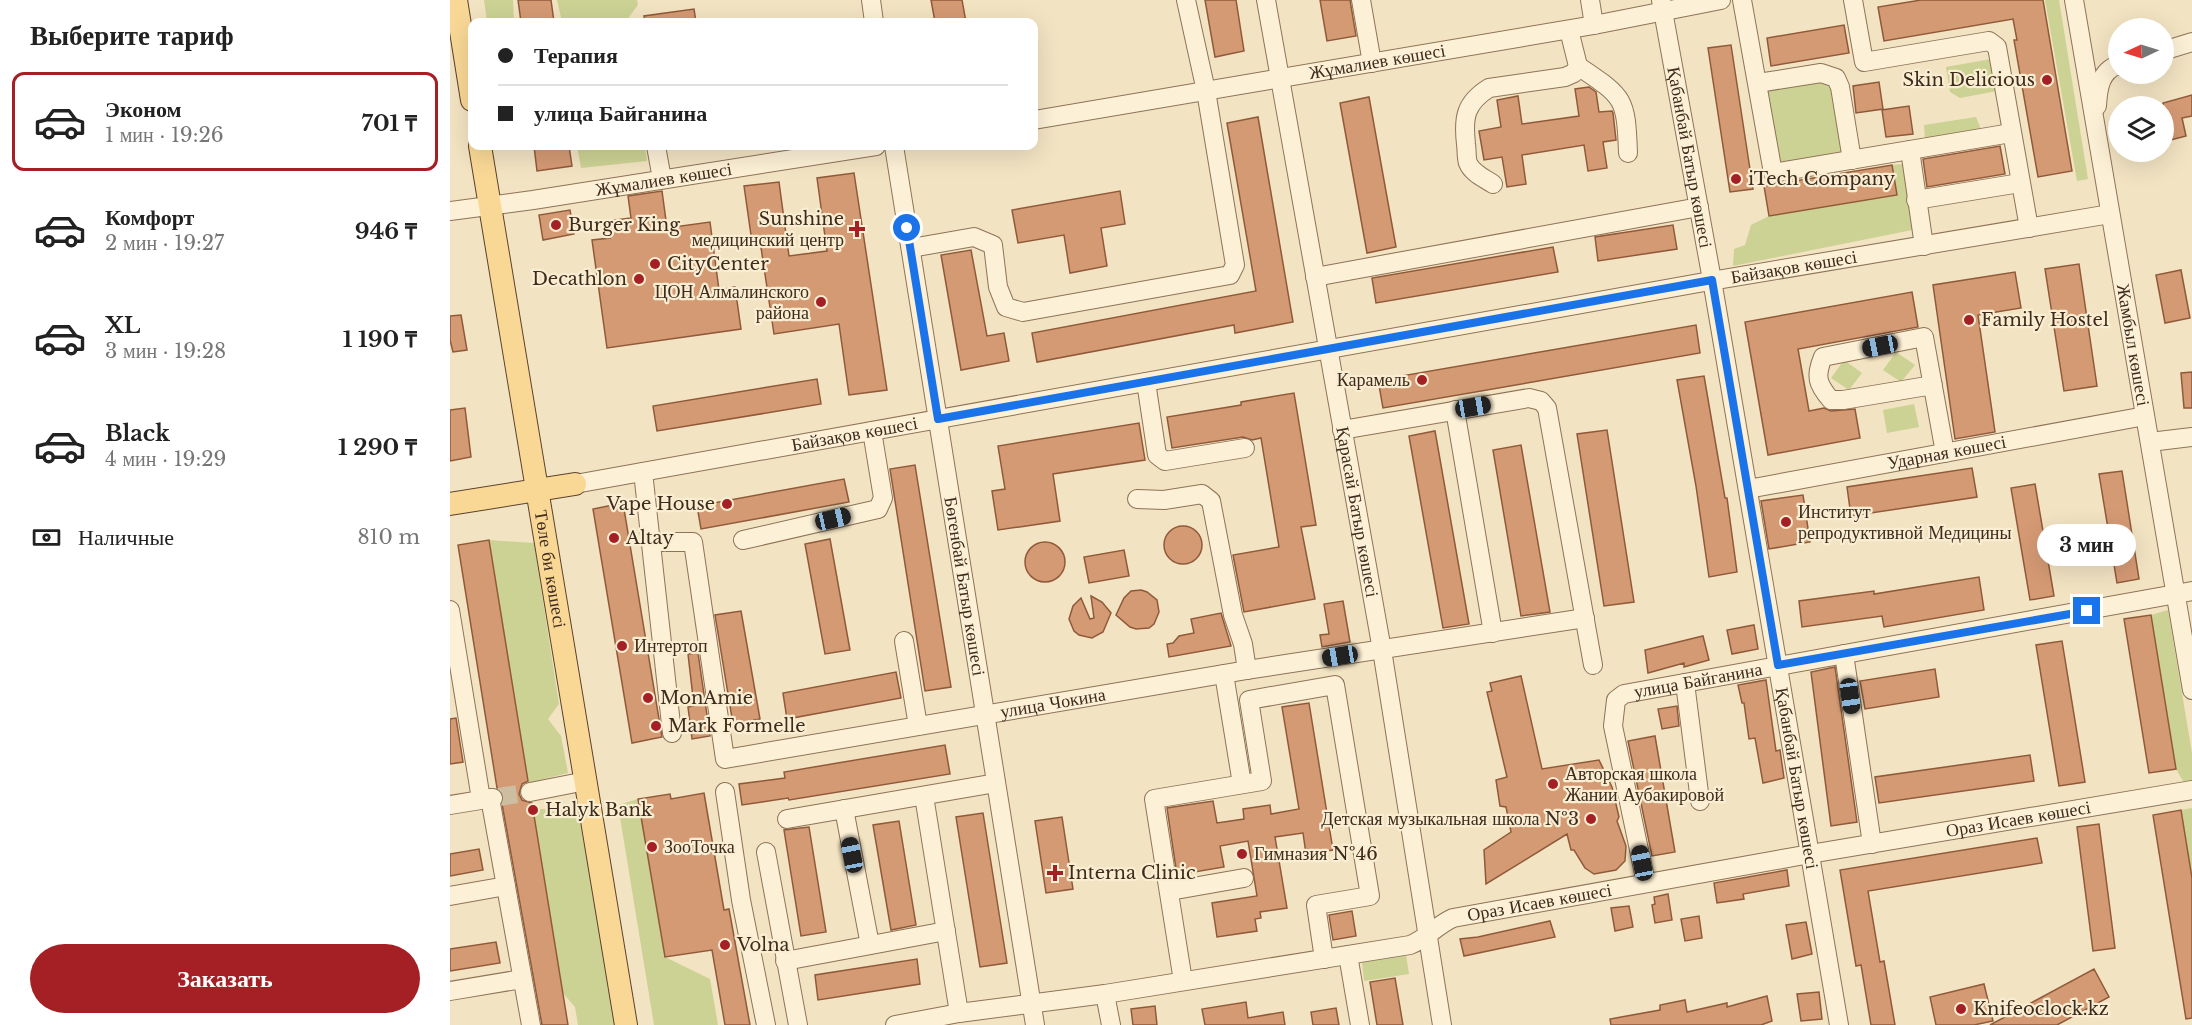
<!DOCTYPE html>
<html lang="ru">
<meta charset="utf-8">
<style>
:root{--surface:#fff;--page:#f2f2f2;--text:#222;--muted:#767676;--line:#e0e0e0;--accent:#a42024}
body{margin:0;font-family:"Libre Baskerville",serif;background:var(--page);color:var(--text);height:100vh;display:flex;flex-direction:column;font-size:22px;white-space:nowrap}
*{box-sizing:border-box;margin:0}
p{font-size:20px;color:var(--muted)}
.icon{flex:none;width:33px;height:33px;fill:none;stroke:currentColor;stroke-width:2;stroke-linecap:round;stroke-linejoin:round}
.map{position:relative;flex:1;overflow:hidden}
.sheet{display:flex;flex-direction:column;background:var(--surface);width:450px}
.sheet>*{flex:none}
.banner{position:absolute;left:18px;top:18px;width:570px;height:132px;border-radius:12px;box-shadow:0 6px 24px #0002;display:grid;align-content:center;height:132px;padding:0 30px;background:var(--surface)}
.needle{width:39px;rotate:266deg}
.controls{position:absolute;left:1658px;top:18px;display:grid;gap:12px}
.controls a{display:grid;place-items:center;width:66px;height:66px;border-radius:50%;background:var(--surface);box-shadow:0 6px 24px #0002;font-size:30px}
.end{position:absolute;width:27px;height:27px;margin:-14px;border:8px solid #1a73e8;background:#fff;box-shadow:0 0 0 3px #fff}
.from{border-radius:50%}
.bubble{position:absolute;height:42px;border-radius:21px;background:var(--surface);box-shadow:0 6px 24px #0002;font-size:20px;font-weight:700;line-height:42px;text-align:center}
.car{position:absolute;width:18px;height:36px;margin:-18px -9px;border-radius:8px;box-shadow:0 0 4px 2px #0007;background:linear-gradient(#222 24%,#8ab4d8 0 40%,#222 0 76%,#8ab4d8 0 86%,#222 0)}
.banner b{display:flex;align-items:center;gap:21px;height:57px;font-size:22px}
.banner b+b{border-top:2px solid var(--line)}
.banner i{width:15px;height:15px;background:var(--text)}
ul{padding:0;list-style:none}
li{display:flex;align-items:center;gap:18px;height:99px;margin:0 12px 9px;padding:0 18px;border:3px solid transparent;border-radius:12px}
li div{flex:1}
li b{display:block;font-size:22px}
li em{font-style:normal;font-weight:700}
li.on{border-color:var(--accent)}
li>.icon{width:54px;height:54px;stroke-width:1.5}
h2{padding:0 30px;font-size:27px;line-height:72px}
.pay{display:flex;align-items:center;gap:15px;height:66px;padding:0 30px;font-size:22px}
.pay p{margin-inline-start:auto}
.cta{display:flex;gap:12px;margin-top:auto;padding:12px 30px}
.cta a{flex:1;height:69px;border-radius:36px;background:var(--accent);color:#fff;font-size:24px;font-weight:700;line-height:69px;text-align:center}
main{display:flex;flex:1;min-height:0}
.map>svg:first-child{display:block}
</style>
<main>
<section class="sheet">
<h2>Выберите тариф</h2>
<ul>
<li class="on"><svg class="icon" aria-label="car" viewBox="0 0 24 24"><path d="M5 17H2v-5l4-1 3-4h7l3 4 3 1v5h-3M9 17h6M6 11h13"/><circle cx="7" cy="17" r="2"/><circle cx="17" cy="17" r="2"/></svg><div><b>Эконом</b><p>1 мин · 19:26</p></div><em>701 ₸</em></li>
<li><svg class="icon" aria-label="car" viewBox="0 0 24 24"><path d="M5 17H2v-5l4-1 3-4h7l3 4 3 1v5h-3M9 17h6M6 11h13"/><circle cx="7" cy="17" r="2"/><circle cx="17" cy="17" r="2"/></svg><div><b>Комфорт</b><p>2 мин · 19:27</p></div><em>946 ₸</em></li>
<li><svg class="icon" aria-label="car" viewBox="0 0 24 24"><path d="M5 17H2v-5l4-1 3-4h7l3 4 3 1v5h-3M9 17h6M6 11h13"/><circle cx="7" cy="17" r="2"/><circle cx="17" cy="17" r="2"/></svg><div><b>XL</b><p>3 мин · 19:28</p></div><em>1 190 ₸</em></li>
<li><svg class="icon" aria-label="car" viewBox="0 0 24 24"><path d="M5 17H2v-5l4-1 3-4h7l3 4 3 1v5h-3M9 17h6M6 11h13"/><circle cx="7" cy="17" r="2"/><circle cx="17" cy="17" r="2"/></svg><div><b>Black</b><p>4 мин · 19:29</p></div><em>1 290 ₸</em></li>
</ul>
<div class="pay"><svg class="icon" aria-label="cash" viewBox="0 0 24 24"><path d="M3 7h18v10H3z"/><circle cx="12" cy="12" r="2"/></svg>Наличные<p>810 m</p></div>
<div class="cta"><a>Заказать</a></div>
</section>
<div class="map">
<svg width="1742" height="1025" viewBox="0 0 1742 1025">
<rect width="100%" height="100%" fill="#f2e3c2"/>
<path fill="#ccd294" d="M34,0h29l1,22h-27z
M107,0h80l1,5 -12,16 -64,1z
M1595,0h14l29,179 -11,2z
M1541,59l6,32 -37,7 -10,-6 -4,-25z
M1379,74l23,86 -79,13 -15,-90z
M1526,117l6,15 -57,7 -1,-14z
M127,146h68l2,15 -66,7z
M1453,164l9,66 -179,36 1,-17 11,-4 6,-20 18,-9 127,-21 -4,-30z
M1446,352l19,13 -14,17 -18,-12z
M1394,360l18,13 -13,17 -18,-12z
M1464,404l5,23 -32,6 -4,-23z
M39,540l45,3 25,161 -11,15 13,17 7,37 -40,10z
M1718,610l24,143v28h-9l-7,-12 -25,-154z
M188,799l27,158 45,22 8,46h-64l-36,-220z
M1742,808v70l-11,-68z
M82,809h46l38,216h-38l-3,-18 -13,-15z
M956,955l3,19 -45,7 -2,-19z"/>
<path fill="#d49a74" stroke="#905a3a" stroke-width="1.5" d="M68,0h33l3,22h-33z
M481,0h31l4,22h-31z
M755,0h31l8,51 -29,6z
M870,0h30l6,36 -29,5z
M1471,0h122l29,171 -34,6 -24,-137h3l-4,-21 -129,22 -6,-34z
M244,9l2,13h-51l-1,-6z
M1394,25l5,28 -78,13 -4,-28z
M1281,45l22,144 -23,3 -22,-144z
M1429,82l4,27 -27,4 -3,-27z
M1139,87l7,5 3,20 13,-1 1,2 3,27 -13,2 4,26 -19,3 -4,-26 -62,10 4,29 -19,3 -5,-30 -18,3 -5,-29 22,-4 -4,-27 21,-4 4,28 57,-8 -4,-27z
M1742,95v21l-10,2 4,18 -23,6v-39z
M919,97l27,150 -29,6 -27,-150z
M1459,106l4,28 -27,3 -4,-27z
M808,117l35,205 -58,11 -1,-8 -197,37 -5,-29 224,-42 -29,-168z
M84,146h35l3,20 -35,5z
M1550,146l5,28 -78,13 -4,-28z
M1442,165l5,30 -128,21 -5,-30z
M404,173l33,217 -38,5 -10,-71 -65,10 -14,-93 -8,1 -8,-56 35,-4 10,74 38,-5 -10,-73z
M212,191l5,37 43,-6 9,68 16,-3 6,42 -134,19 -15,-108 18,-2 -2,-17 23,-3 -3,-22z
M670,191l5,33 -24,4 6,38 -37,7 -6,-38 -46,8 -6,-33z
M120,210l4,24 -31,6 -4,-25z
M1223,225l4,24 -79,12 -3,-24z
M1103,247l5,25 -182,31 -4,-25z
M521,250l16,86 17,-3 5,28 -48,9 -20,-115z
M1629,264l18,122 -33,5 -19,-122z
M1731,270l9,48 -25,5 -9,-48z
M1565,272l6,36 -43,7 17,117 -40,7 -22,-154z
M1462,292l6,35 -120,22 11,62 15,-3 7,3 24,-2 5,29 -92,17 -23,-133z
M11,315l6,35 -14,2 -3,-12v-24z
M1246,325l4,28 -317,55 -5,-28z
M1742,372v36h-8l-3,-35z
M1254,376l21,122h2l10,74 -28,5 -13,-91 -19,-106z
M367,379l4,25 -164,27 -4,-25z
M844,393l22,132 -15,2 14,72 -71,13 -11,-57 46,-8 -18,-109 -9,2 -9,-3 -71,11 -5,-31 74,-12v-3z
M15,408l6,49 -21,4v-51z
M689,423l6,37 -92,14 7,47 -62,9 -6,-39 13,-2 -7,-43z
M1157,430l27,172 -30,4 -27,-172z
M985,431l34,193 -26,4 -34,-192z
M1071,445l29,167 -29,4 -28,-166z
M465,465l36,222 -26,4 -35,-222z
M1522,468l5,29 -126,19 -4,-29z
M1672,471l17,108 -22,4 -18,-109z
M394,479l5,23 -148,27 -4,-23z
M1585,484l19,112 -24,4 -19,-112z
M1353,495l7,47 -41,7 -8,-48z
M173,503l39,234 -30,6 -39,-234z
M714 545a19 19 0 1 1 38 0a19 19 0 1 1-38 0Z
M380,539l20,111 -25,4 -20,-110z
M39,540l39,241 -6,3 -3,10 3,6 10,3 36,222h-26l-40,-221 2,-8 -7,-8 -39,-243z
M575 562a20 20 0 1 1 40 0a20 20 0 1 1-40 0Z
M674,550l5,26 -40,7 -5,-26z
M1529,577l5,33 -100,17 -2,-11 -80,11 -3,-26 75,-10v3z
M691,590l6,2 10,8 2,12 -5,12 -5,4 -13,1 -6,-2 -14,-12 8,-17 7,-7z
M641,596l11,6 9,11 -8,19 -11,6 -13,-3 -5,-4 -5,-12 4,-13 8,-8 9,21 4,-1z
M893,601l7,41 -28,5 -2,-12 9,-1 -5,-30z
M291,611l19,108 -27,5 -18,-109z
M771,613l10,33 -62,11 -2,-13 6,-1 6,-7 15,-3 -3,-14z
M1701,615l25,154 -27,4 -25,-154z
M1304,625l4,24 -26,5 -5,-24z
M1253,636l6,24 -25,7v-4l-36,10 -3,-23z
M1612,641l23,141 -26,4 -23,-141z
M248,653l12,83 -18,3 -4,-32 6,-1 -6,-52z
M1385,667l22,155 -26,4 -20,-154z
M1485,669l4,28 -74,12 -5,-28z
M446,672l5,26 -114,21 -4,-26z
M1071,676l21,93 57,-9 13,27 7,30 -2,4 9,25 -1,15 -9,9 -22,4 -9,-6 -11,-18h-3l-4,-16 -81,50 -2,-34 27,-18 -5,-25 -6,-1 -4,-26 11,-3 -20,-85 5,-1 -2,-8z
M1316,680l10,71 4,-1 4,28 -21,5 -8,-45 -6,1 -5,-36h-2l-4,-18z
M859,703l24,147 -27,4 -3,-21 -28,4 12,71 -27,4 1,6 -6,1 2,12 -40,6 -5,-34 45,-7 -9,-55 -28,5 4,21 -47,8 -10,-67 46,-7 4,22 27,-4 -1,-10 27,-4 1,9 28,-5 -17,-102z
M1227,706l2,20 -17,3 -4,-20z
M6,718l7,44 -13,2v-45z
M1205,736l20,116 -23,4 -24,-115z
M495,745l5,29 -161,26 -1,-2 -46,7 -3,-21 46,-6 -1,-6z
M1580,755l4,26 -155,22 -4,-26z
M254,793l20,117 5,-1 21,116h-25l-13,-75 -47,7 -27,-158 32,-5 1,5z
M1731,810l11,68v140l-6,1 -33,-204z
M533,813l24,150 -27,4 -24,-150z
M612,817l11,72 -27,4 -11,-72z
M449,821l17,104 -25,5 -18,-105z
M1649,824l16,124 -22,3 -16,-124z
M359,827l17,105 -25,4 -17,-106z
M1587,838l5,25 -174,28 12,71 4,-1 11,64h-24l-10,-60 -5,1 -16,-96z
M29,849l4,21 -33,6v-22z
M1337,870l2,16 -46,8 1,5 -27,4 -3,-20z
M1218,894l4,26 -17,3 -3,-18 3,-1 -1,-7z
M1179,906l4,21 -18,4 -4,-23z
M902,911l4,25 -23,4 -4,-25z
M1249,916l3,22 -17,3 -4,-22z
M1100,921l5,16 -91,19 -4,-17 18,-2z
M1356,922l6,32 -20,5 -6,-34z
M46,942l4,21 -50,8v-22z
M467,959l3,25 -102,16 -3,-25z
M1644,969l15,28 -52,28h-67z
M945,978l8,47h-26l-7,-43z
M1534,984l9,37 -19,4h-38l-6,-28z
M1369,992l3,27 -21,2 -4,-27z
M1317,996l5,25 -11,4h-150l-1,-6 50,-9v-5l25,-5 2,12 40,-9v4z
M796,1002l2,16 35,-6 2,13h-80l-3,-16z
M705,1006l2,19h-24l-2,-16z
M886,1008l3,17h-26l-2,-13z"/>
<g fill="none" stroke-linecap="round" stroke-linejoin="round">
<path stroke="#cebea1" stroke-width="18" stroke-dasharray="18 9" stroke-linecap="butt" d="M49,797l31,-5"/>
<defs>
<g id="minor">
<path d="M421,0l3,22"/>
<path id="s1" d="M816,0l116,650 60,375"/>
<path d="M911,0l11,63"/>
<path d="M1140,0l4,25"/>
<path id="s2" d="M1211,0l51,280 127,745"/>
<path d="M1292,0l31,173 238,-40"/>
<path d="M1403,0l11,62 125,-21 8,6 32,181"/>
<path id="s3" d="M1624,0l118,690"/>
<path d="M1713,51l29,-9"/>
<path d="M1128,66c46,31 48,31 50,87"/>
<path d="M1308,83l63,-10 15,5 4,9 12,73"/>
<path d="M1647,106c1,-17 3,-35 21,-41"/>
<path id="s4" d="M584,120l560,-95 127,-25"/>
<path d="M206,146l6,33"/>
<path id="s5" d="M444,146l141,879"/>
<path d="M1460,150l14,96"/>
<path d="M1043,184c-9,-6 -21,-11 -25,-21 -2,-6 -1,-13 -2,-19 -3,-26 -1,-41 23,-56l76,-11 9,-4 4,-7 -9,-36"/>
<path d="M1466,200l104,-17"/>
<path id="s6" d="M0,211l83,-11 343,-54"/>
<path d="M461,248l63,-11 19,8 5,42 8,20 17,5 207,-37 5,-10 -29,-174 -20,-91"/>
<path d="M865,277l384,-70"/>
<path d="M696,382l11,73 8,6 80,-13"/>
<path d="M1483,385l-90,15h-12c-14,-16 -16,-24 -8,-43l101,-20 21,116"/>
<path d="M1005,410l38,223"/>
<path d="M892,430l187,-32 12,3 6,7 46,257"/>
<path d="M1700,442l42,-5"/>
<path d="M193,472l29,261"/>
<path id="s7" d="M125,484l1124,-201 411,-69"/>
<path id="s8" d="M1298,489l397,-73"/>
<path d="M687,499l27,1 38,-6 9,7 22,114 10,29 4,26"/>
<path d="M293,540l135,-31 5,-11 -11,-67"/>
<path id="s9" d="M201,542h42l32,217 522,-89 338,-52"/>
<path d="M0,610l31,189"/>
<path d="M454,641l14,85"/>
<path d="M1394,654l28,190"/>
<path d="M774,674l18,110"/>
<path d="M1235,683l15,118"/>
<path d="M80,792l56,-11"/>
<path d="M275,792l16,108 25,125"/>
<path d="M474,796l35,217"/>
<path d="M40,798l41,227"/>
<path d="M0,805l43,-7"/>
<path d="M394,809l26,136"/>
<path d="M337,819l209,-36"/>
<path d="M316,852l32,173"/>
<path id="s10" d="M1196,883l-33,-157 3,-26 8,-6 568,-103"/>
<path d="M720,891l74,-13"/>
<path d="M0,896l56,-10"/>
<path d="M898,955l12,70"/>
<path d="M335,961l161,-30"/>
<path d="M733,981l-29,-182 108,-18 -13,-81 86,-15 35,211 -54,9 8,54"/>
<path d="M0,991l72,-12"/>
<path d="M655,994l6,31"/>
<path id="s11" d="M445,1025l64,-12 146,-19 305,-49c16,-6 27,-20 43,-27l357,-64 382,-64"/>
</g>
<g id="major">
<path d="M6,0l16,100"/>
<path id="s12" d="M30,146l146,879"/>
<path d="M0,504l125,-20"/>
</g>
</defs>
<use href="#minor" stroke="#8e7357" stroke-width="20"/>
<use href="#major" stroke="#5c412b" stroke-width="24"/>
<use href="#minor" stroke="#fcf0d6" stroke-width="18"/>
<use href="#major" stroke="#f9d896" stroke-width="22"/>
</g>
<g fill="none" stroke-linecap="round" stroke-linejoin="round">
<path stroke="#1a73e8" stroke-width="8" d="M457,228l31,191 774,-139 66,385 309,-54"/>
</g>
<g fill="#a42024" stroke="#f9edd2" stroke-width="2">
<circle cx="1597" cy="80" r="6"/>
<circle cx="1286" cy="179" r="6"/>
<circle cx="106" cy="225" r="6"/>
<path d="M404 220h6v6h6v6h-6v6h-6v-6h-6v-6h6z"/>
<circle cx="205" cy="264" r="6"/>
<circle cx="189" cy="279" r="6"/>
<circle cx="371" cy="302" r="6"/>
<circle cx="1519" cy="320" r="6"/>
<circle cx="972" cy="380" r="6"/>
<circle cx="277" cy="504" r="6"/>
<circle cx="1336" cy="522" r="6"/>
<circle cx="164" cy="538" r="6"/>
<circle cx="172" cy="646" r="6"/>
<circle cx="198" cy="698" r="6"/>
<circle cx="206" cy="726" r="6"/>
<circle cx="1103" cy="784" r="6"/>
<circle cx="83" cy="810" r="6"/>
<circle cx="1141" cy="819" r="6"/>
<circle cx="202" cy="847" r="6"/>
<circle cx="792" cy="854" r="6"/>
<path d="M602 864h6v6h6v6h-6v6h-6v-6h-6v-6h6z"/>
<circle cx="275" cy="945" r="6"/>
<circle cx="1511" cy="1009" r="6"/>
</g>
<g text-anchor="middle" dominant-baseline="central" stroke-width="4.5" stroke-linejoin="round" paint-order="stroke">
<g font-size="18" fill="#3d2b1d" stroke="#f9edd2">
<text stroke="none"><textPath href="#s4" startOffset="348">Жұмалиев көшесі</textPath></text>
<text stroke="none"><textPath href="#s2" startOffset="160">Қабанбай Батыр көшесі</textPath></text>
<text stroke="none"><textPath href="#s6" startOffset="216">Жұмалиев көшесі</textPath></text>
<text stroke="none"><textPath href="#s7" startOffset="1238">Байзақов көшесі</textPath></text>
<text stroke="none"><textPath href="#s3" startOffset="350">Жамбыл көшесі</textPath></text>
<text stroke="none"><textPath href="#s7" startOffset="284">Байзақов көшесі</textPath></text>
<text stroke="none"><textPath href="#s8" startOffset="202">Ударная көшесі</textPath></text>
<text stroke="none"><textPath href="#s1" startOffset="520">Қарасай Батыр көшесі</textPath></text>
<text stroke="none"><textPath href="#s12" startOffset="429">Төле би көшесі</textPath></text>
<text stroke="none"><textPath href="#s5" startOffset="446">Бөгенбай Батыр көшесі</textPath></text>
<text stroke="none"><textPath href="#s10" startOffset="272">улица Байганина</textPath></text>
<text stroke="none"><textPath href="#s9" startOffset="594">улица Чокина</textPath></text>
<text stroke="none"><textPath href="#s2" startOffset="790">Қабанбай Батыр көшесі</textPath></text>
<text stroke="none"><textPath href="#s11" startOffset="1146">Ораз Исаев көшесі</textPath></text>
<text stroke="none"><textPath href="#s11" startOffset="660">Ораз Исаев көшесі</textPath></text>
</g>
<g font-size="18" fill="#3d2b1d" stroke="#f9edd2" text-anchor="start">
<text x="1585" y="80" text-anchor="end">Skin Delicious</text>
<text x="1298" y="179">iTech Company</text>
<text x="394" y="219" text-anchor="end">Sunshine<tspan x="394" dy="21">медицинский центр</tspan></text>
<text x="118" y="225">Burger King</text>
<text x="217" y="264">CityCenter</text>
<text x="177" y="279" text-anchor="end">Decathlon</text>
<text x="359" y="292" text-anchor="end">ЦОН Алмалинского<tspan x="359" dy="21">района</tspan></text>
<text x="1531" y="320">Family Hostel</text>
<text x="960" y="380" text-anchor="end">Карамель</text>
<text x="265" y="504" text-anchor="end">Vape House</text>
<text x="1348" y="512">Институт<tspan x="1348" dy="21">репродуктивной Медицины</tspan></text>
<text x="176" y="538">Altay</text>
<text x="184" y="646">Интертоп</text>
<text x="210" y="698">MonAmie</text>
<text x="218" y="726">Mark Formelle</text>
<text x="1115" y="774">Авторская школа<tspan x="1115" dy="21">Жании Аубакировой</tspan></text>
<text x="95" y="810">Halyk Bank</text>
<text x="1129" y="819" text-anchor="end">Детская музыкальная школа №3</text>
<text x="214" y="847">ЗооТочка</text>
<text x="804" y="854">Гимназия №46</text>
<text x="618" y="873">Interna Clinic</text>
<text x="287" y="945">Volna</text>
<text x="1523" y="1009">Knifeoclock.kz</text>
</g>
</g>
</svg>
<div class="controls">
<a><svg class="needle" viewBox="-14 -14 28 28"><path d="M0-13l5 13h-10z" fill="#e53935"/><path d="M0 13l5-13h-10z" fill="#767676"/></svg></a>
<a><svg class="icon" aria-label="layers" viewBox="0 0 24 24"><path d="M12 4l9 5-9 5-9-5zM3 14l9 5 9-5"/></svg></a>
</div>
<i class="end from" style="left:457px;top:228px"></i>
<i class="end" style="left:1637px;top:611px"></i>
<div class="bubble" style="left:1587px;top:524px;width:99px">3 мин</div>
<i class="car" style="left:1430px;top:346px;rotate:259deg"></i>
<i class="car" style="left:1023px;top:407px;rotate:80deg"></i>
<i class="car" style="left:383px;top:519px;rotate:77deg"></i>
<i class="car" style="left:890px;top:656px;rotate:261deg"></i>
<i class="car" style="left:1400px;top:696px;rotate:172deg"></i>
<i class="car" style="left:402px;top:855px;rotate:349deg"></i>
<i class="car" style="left:1192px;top:863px;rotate:349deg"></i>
<div class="banner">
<b><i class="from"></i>Терапия</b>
<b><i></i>улица Байганина</b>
</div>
</div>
</main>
